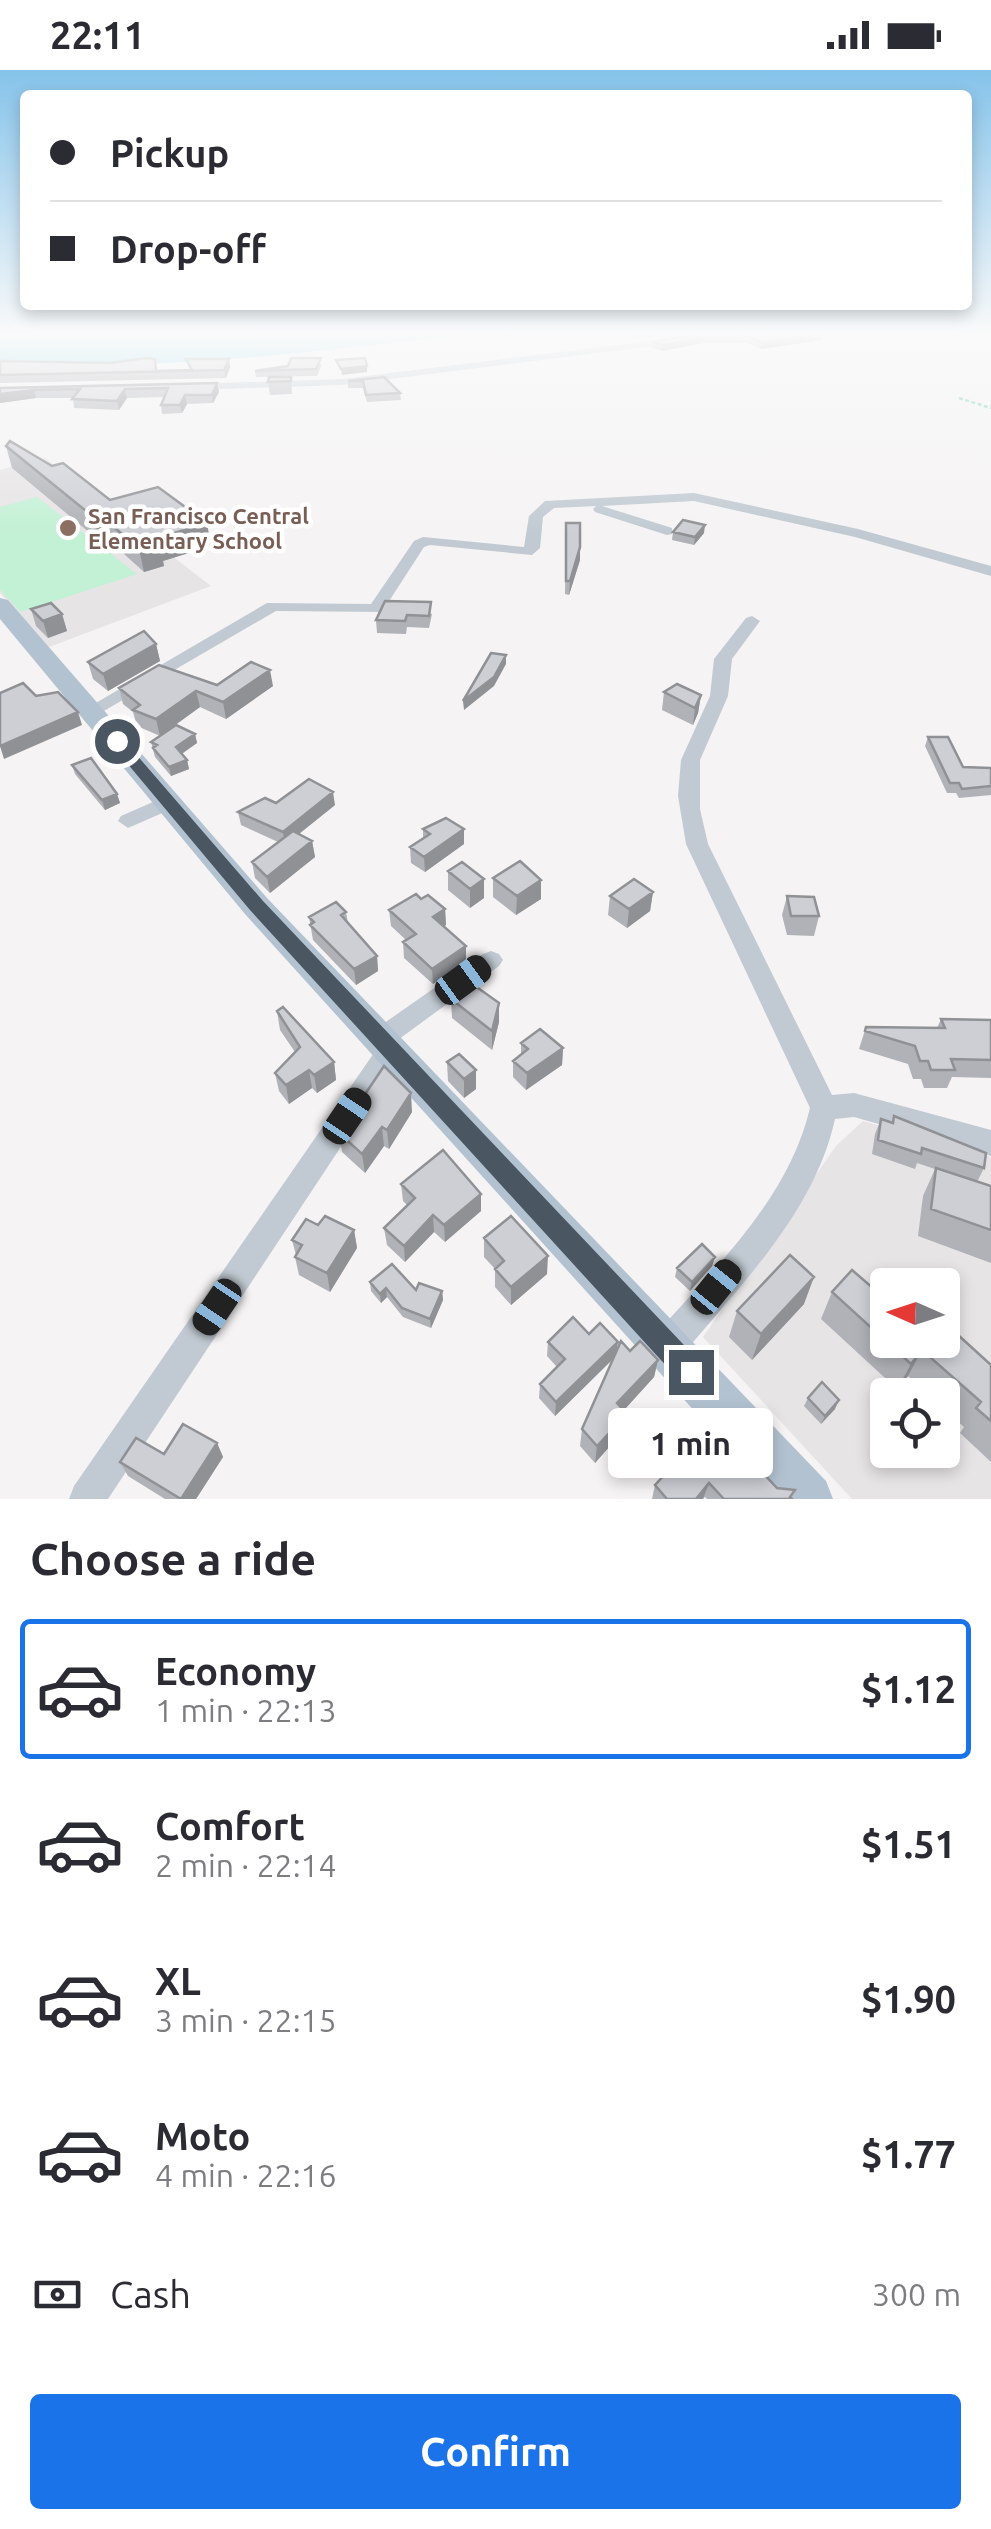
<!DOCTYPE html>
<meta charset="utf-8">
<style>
:root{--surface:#fff;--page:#f7f7f7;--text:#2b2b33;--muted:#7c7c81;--line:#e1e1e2;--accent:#1a73e8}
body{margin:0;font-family:Ubuntu,sans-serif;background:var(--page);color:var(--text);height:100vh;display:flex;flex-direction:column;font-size:38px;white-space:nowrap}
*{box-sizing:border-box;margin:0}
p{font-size:32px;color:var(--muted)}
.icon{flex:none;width:55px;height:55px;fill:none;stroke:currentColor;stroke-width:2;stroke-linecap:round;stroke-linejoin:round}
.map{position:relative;height:1429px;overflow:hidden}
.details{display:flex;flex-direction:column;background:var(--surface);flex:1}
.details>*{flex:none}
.guide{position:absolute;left:20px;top:20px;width:952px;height:220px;border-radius:10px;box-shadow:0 5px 15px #0003;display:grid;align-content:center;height:220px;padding:0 30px;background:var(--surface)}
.needle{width:65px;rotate:273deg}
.fabs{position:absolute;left:870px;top:1198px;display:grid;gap:20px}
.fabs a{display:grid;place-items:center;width:90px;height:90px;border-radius:10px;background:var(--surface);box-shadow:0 5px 15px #0003;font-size:50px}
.end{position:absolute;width:45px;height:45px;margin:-22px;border:12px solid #4a5661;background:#fff;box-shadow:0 0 0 5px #fff}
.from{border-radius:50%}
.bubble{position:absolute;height:70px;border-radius:10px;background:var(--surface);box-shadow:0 5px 15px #0003;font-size:32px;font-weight:700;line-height:70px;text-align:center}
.car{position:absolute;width:30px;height:60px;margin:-30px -15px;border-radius:12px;box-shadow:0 0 8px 2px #0007;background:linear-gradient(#222 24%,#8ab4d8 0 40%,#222 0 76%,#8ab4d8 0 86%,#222 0)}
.guide b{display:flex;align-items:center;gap:35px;height:95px;font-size:38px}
.guide b+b{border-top:2px solid var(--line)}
.guide i{width:25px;height:25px;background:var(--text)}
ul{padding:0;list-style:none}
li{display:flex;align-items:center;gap:30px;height:140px;margin:0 20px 15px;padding:0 10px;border:5px solid transparent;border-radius:10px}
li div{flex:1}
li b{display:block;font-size:38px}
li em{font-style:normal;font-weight:700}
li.current{border-color:var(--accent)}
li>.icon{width:90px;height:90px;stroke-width:1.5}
h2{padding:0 30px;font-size:45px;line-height:120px}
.pay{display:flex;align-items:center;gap:25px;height:110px;padding:0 30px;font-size:38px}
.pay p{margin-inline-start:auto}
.cta{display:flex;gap:20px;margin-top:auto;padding:20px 30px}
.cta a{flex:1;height:115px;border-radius:10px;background:var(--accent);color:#fff;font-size:40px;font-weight:700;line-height:115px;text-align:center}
.status{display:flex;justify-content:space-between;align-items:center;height:70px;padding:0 50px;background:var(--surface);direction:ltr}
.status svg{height:28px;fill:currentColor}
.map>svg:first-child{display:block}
</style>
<div class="status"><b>22:11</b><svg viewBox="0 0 49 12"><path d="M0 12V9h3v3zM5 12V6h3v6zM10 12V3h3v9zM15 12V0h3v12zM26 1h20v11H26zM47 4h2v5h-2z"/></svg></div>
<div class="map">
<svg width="991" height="1429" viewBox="0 0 991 1429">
<rect width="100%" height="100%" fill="#f5f3f3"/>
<path fill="#e6e4e5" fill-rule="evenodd" d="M45,388l166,128 -162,61 -49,-54v-123z
M863,1051l128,36v342h-139l-149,-162 133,-191zM888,1215h54v55h-54zM888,1325h54v55h-54z"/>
<path fill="#c3f1d5" d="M37,427l100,77 -116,38 -21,-22v-83z"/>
<path fill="#90daee" d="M0,263h487c-161,16 -325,40 -487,30z"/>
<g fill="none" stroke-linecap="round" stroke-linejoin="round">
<path stroke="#7ad0a6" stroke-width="2.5" stroke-dasharray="4 2.5" stroke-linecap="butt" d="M959,328l32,10"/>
<path fill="#c1cad2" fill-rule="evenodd" d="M675,268l3,5 -336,42 -150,5 -5,-3 5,-3 150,-5z
M694,423l164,36 133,37v10l-136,-39 -161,-36 -92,5 70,22v6l-5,1 -72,-23 -2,-3 3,-3 -42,2 -11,9 -3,31 -8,7 -102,-10 -6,2 -42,65 -106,-1 -179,104h-12l-3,-4 185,-108 104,1 43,-63 9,-4 101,10 5,-31 16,-15z
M752,546l8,5 -28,38 -4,37 -28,64v49l8,35 124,251 22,-2 137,37v26l-137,-39 -19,2c-21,95 -96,167 -156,240l-12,4 -12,-4 -4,-12 4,-12c61,-69 133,-135 155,-227l-124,-264 -8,-48 3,-36 29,-64 4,-37 32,-41z
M169,725l10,7 -3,5 -48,21 -10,-7 3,-5z
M491,881l8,3 4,6 -4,6 -104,76 8,9 -4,8 -291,440h-39l5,-13 302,-436 -6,-3 -4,-7 4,-7 113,-79z"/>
<path fill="#b3c2d1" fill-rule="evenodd" d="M0,528l8,2 259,298 559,583 7,18h-59l-529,-585 -245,-295z"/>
</g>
<path fill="#b0b2b7" d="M625,263h56l-48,6 -8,-3z
M705,263l117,7 -61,9 -14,-6h-44l-41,8 -10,-3v-6z
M186,289h43l1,8 -4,11 -226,5v-22l157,10 33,-1z
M322,294l-5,12 -61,1 -1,-6z
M291,307l1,17 -22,1 -2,-13z
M384,307l16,16 1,7 -34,2 -4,-14h-15v-7z
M217,313l2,9 -6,11 -26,1 -5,9 -20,1 -1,-9 3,-8 -37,1 -8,12 -45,-2 -1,-10h-37l-36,5v-15z
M6,376l104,54 101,46 -48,15 1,5 -20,6 -40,-36 -8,2 -84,-70z
M566,453l14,37 -11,35 -4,-1z
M673,462l31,1 -10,12 -22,-5z
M385,531l47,13 -3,14 -22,-1 -1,7 -29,-1 -1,-13z
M31,539l31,5 5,17 -19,7 -12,-12z
M156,574l4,17 -52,30 -15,-12 -5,-17z
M217,615l56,1 -47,33 -26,-12 -40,29 -23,-10 -4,-14 -10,-8 -4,-16z
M664,622l37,3 -3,18 -5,12 -31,-15z
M195,664l2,9 -15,11 5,6 2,9 -18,7 -16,-19 -4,-15z
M928,667l35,30 28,1v27l-32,3 -3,-5h-9l-22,-47z
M72,695l45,29 3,9 -15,7 -30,-36z
M276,733l59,2 -36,29 13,7 3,16 -45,36 -15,-15 -3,-16 26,-20 -37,-17 -3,-13z
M423,759l41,15 -39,28 -14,-9 -1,-16 13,-8z
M448,801l36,8v19l-14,10 -22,-18z
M493,808l48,2v19l-25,16 -23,-18z
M653,822l-3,19 -23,17 -19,-13 2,-19z
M787,826l32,20 -5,20 -27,-1 -5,-20z
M421,829l24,10 1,16 -3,1 23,35 -33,23 -29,-26 -1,-16 3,-2 -15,-14 -2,-16z
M346,842l2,11 29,33 1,15 -22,14 -43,-45 -4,-23z
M451,929l48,4v19l-7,28 -40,-32z
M277,941l57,51 2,18 -19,13 -5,-5 -23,16 -10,-13 -4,-18 20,-21 -15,-22z
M941,949l50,1v58l-39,-1 -5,11h-23l-3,-9h-8l-5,-15 -49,-15 7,-22 71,1z
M521,973l42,5 -1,17 -36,25 -13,-13v-16l8,-6z
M447,992l29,27 -12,9 -16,-17z
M412,1042l-23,37 -5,-3 -19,27 -23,-21 -3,-19z
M894,1046l90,52 -7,14 14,4v77l-73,-27 5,-40 12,-27 -18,-6 -2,6 -43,-15 3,-20 6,-15 10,4z
M401,1114l80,27 -36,31 -11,-10 -29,30 -18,-17 -3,-17 23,-23 -4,-4z
M318,1155l36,5 3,18 -27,44 -31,-17 -4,-18 1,-2 -4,-15z
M484,1168l63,36 -36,31 -16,-18v-18l-11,-12z
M715,1187l-3,9 -22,25 -15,-14 2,-9z
M370,1212l46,8 26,1 1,9 -12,28 -28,-11 -16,-20 -6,6 -10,-12z
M832,1222l114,60 45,13v97l-31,-29 4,-6 -22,-19v-13h-14l-20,-19 -11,13 -76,-70z
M804,1234l-52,56 -23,-23 8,-26z
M589,1264l28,18 13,-1 28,9 -4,17 -30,33 3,4 -3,16 -29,33 -15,-17 2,-17 32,-71 -59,58 -16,-18 1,-14 17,-17 -10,-11 1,-14z
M808,1328l27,11 -14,15 -17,-18z
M715,1351l62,67 15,11h-85l-2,-2 -2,2h-51l3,-14z
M217,1373l6,14 -27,42h-31l-37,-23 -8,-14z"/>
<path fill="#909195" d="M633,263h48l-48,6z
M823,263l-1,7 -61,9 1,-6z
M704,267l-1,6 -41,8 1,-6z
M229,289l1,8 -4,11 -2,-8z
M367,296v6l-25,3 -1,-6z
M217,313l2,9 -6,11 -1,-8z
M125,319l2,9 -8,12 -2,-9z
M34,320l2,8 -36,5v-9z
M185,325l2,9 -5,9 -2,-8z
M98,443l6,23 -8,2 -5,-23z
M207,453l4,23 -48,15 1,5 -20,6 -5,-23 16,-10z
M705,455l-1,8 -10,12 1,-8z
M580,477v13l-11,35 1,-14z
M62,544l5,17 -19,7 -5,-17z
M156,574l4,17 -52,30 -5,-17z
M506,585v9l-12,22 -30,24 -1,-9z
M270,600l3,16 -47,33 -3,-17z
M196,621l4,16 -40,29 -4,-17z
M701,625l-3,18 -5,12 2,-17z
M78,642l4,13 -78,34 -4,-13z
M195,664l2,9 -19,13 -2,-9z
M187,690l2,9 -18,7 -2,-9z
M333,722l2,13 -50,40 -2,-13z
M117,724l3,9 -15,7 -3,-10z
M464,759v15l-39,28 -1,-15z
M312,771l3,16 -45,36 -3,-16z
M484,809v19l-14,10v-19z
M541,810v19l-25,16 1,-19z
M653,822l-3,19 -23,17 2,-19z
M445,839l1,16 -13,8v-16z
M466,876v15l-33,23 -1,-15z
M377,886l1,15 -22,14 -2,-16z
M499,933v19l-7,28v-19z
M563,978l-1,17 -36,25 1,-17z
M334,992l2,18 -19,13 -3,-18z
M309,1000l3,18 -23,16 -3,-19z
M476,1000v19l-12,9v-19z
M411,1023l1,19 -23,37 -2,-19z
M382,1057l2,19 -19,27 -3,-19z
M481,1124v17l-36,31 -1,-17z
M433,1145l1,17 -29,30 -1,-16z
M354,1160l3,18 -27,44 -3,-19z
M548,1186l-1,18 -36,31v-18z
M715,1187l-3,9 -22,25 2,-9z
M814,1207l-10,27 -52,56 9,-26z
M386,1218l1,9 -6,6 -1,-9z
M442,1221l1,9 -12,28 -1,-9z
M618,1272l-2,14 -61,60 1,-14z
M922,1280l-14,26 -11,13 14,-25z
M658,1290l-4,17 -39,43 2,-17z
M839,1330l-4,9 -14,15 4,-8z
M627,1344l-3,16 -29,33 2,-17z
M217,1373l6,14 -27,42h-15z
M709,1413l-6,16h-7z"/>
<path fill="#cdcfd5" stroke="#909195" stroke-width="2.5" d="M705,263h118l-61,10 -14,-7 -44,1 -41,8 -11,-3z
M147,288l8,1 1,12 36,-1 -6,-11h43l-5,11 -224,5v-14l110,2z
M291,288h30l-5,11 -61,2 33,-5z
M365,288l2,8 -26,3 -5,-9z
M269,307h22v4l-23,1z
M384,307l16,16 -34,2 -3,-14h-15z
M217,313l-5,12h-27l-5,10h-19l7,-17 -43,1 -8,12 -45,-2 8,-10 -46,1 -34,4v-6z
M10,371l42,25 11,-3 47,37 48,-13 49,36 -52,16 4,3 -20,7 -41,-36 -7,2 -85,-69z
M683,450l22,5 -10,12 -22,-5z
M566,453h14v24l-10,34h-4z
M385,531l46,1 -2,14 -22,-1 -2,6 -29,-1z
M51,533l11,11 -19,7 -12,-12z
M144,561l12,13 -53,30 -15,-12z
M491,583l15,2 -12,22 -31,24z
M251,592l19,8 -47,32 -27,-11 -40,28 -23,-9 7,-5 -21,-17 40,-23 58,20z
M23,613l13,13 22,-4 20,20 -78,34v-53z
M677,614l24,11 -6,13 -31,-16z
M176,655l19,9 -19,13 11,13 -18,7 -16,-19 4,-3 -6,-3z
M928,667h20l15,30 28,1v18l-29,3 -3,-6h-9z
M91,688l26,36 -15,6 -30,-35z
M309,709l24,13 -50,40 -45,-20 27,-14 11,5z
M446,748l18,11 -40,28 -14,-10 20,-13 -7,-5z
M293,761l19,10 -45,36 -15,-15z
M520,791l21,19 -24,16 -24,-18z
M462,792l22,17 -14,10 -22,-18z
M634,809l19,13 -24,17 -19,-13z
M416,824l5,5 7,-4 17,14 -12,8 33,29 -34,23 -29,-27 13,-8 -27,-24z
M787,826l27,1 5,19h-28z
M336,832l10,10 -5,3 36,41 -23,13 -44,-44 4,-3 -5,-5z
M471,913l28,20 -7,28 -41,-32z
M283,937l51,55 -20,13 -5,-5 -23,15 -11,-12 25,-26 -23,-36z
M941,949l50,1v40l-40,-1 4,11h-24l-3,-9h-8l-5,-15 -50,-15 1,-4 79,1z
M540,959l23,19 -36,25 -14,-12 15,-12 -7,-6z
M459,984l17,16 -12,9 -17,-17z
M384,996l27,27 -24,37 -5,-3 -20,27 -23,-21z
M894,1046l92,37 -2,15 -62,-20 -1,6 -43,-14 3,-21 12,4z
M443,1080l38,44 -37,31 -11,-10 -29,31 -20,-18 31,-30 -14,-14z
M936,1098l55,18v44l-60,-21z
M325,1146l29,14 -27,43 -32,-16 7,-12 -10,-5 14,-21 12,6z
M511,1146l37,40 -37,31 -16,-18 9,-8 -20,-23z
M702,1174l13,13 -23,25 -15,-14z
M790,1185l24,22 -53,57 -24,-23z
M392,1194l24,26 3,-7 23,8 -12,28 -28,-11 -16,-20 -6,6 -10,-12z
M852,1200l36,31v39h44l14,12 12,-17 33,30v56l-15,-13 5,-6 -59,-52 -11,14 -79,-72z
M573,1247l16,17 11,-11 18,19 -62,60 -16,-18 25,-25 -17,-17z
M621,1271l9,10 10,-10 18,19 -41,43 10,11 -30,32 -15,-17z
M822,1312l17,18 -14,16 -17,-18z
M715,1351l62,67 18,2 -5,7 2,2h-68l-15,-16 -13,16h-29l-12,-14z
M183,1354l34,19 -36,56 -61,-37 16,-24 28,16z"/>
<linearGradient id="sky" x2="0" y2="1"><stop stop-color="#85c3ea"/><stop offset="0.57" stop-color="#fafafa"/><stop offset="1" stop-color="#fafafa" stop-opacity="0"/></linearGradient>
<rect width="991" height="463" fill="url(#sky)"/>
<path fill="#4a5661" d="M111,668h11l141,163 438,462 4,9 -4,10 -10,4 -10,-4 -431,-472 -139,-166z"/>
<circle fill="#8d6e63" stroke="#fff" stroke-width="4" cx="68" cy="458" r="10"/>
<g text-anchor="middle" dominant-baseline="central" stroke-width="9" stroke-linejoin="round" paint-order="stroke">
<g font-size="22" font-weight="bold" fill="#785e54" stroke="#fff" text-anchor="start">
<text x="88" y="445">San Francisco Central<tspan x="88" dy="25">Elementary School</tspan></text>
</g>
</g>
</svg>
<div class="fabs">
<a><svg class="needle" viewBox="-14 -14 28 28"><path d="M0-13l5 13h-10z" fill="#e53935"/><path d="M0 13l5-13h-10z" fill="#7c7c81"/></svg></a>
<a><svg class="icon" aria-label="locate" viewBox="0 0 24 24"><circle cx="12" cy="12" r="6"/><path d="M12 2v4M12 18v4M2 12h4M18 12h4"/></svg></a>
</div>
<i class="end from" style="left:117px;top:671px"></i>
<i class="end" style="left:691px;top:1302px"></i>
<div class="bubble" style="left:608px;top:1338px;width:165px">1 min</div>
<i class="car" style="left:463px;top:910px;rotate:54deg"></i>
<i class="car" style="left:347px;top:1046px;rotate:34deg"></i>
<i class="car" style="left:716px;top:1217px;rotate:39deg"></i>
<i class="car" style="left:217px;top:1237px;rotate:214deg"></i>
<div class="guide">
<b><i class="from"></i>Pickup</b>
<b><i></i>Drop-off</b>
</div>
</div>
<section class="details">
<h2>Choose a ride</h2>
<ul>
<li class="current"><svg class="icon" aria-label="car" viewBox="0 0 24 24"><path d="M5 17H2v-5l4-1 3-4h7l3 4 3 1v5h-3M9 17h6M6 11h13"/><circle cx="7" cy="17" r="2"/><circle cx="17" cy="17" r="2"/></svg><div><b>Economy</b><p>1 min · 22:13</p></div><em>$1.12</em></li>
<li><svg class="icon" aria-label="car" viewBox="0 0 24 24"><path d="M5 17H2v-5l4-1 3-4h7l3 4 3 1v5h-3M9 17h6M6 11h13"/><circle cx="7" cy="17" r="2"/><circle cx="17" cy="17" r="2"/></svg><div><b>Comfort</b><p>2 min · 22:14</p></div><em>$1.51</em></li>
<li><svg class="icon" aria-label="car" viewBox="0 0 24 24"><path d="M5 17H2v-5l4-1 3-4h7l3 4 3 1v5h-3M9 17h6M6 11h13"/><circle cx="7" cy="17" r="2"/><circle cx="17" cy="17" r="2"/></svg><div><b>XL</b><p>3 min · 22:15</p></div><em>$1.90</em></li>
<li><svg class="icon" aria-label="car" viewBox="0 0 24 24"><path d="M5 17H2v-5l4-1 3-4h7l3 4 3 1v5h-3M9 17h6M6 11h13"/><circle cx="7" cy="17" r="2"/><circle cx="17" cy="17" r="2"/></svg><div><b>Moto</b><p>4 min · 22:16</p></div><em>$1.77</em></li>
</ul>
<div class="pay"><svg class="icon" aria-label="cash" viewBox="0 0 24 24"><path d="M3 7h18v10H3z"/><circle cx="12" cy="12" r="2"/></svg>Cash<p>300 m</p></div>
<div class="cta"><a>Confirm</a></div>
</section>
